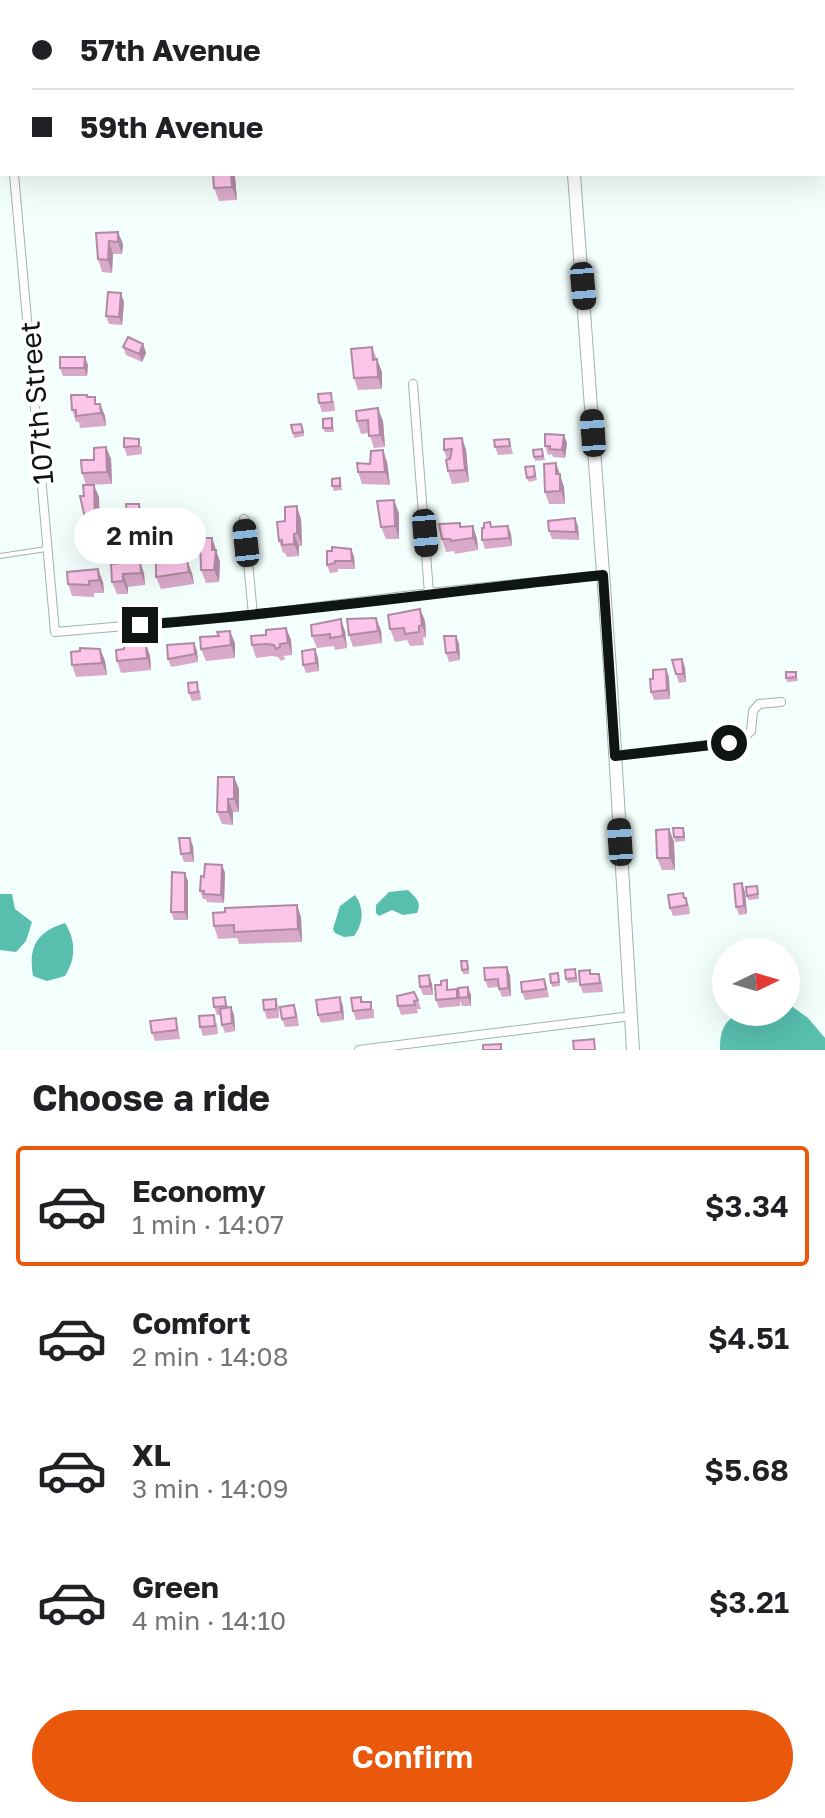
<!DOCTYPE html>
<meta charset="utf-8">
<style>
:root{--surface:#fff;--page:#f2f2f2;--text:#202124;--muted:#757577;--line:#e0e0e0;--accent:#ea580c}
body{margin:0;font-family:"Golos Text",sans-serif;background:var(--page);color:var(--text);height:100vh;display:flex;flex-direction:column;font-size:30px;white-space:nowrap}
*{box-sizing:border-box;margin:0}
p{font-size:26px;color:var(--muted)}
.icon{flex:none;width:44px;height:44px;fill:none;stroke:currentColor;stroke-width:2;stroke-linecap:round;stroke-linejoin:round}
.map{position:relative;height:1050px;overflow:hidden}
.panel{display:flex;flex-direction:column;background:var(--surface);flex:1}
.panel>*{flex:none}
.banner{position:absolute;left:0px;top:0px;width:826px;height:176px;box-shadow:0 8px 32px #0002;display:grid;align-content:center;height:176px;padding:0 32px;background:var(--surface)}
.needle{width:52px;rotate:85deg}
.controls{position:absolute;left:712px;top:938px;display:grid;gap:16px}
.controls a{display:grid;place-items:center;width:88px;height:88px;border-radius:50%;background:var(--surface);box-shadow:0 8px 32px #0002;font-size:40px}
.end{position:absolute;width:36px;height:36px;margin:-18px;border:10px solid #0f1514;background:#fff;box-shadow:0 0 0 4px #fff}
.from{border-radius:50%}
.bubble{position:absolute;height:56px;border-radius:28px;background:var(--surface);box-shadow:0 8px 32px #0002;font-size:26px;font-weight:600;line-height:56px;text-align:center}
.car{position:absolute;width:24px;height:48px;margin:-24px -12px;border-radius:10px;box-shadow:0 0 6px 2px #0007;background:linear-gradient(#222 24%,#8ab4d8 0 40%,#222 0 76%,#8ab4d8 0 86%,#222 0)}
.banner b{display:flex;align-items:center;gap:28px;height:76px;font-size:30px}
.banner b+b{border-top:2px solid var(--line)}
.banner i{width:20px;height:20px;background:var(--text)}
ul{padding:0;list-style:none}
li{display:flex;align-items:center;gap:24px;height:120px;margin:0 16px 12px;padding:0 16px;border:4px solid transparent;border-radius:8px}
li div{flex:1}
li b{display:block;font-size:30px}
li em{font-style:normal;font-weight:600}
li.selected{border-color:var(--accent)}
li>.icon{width:72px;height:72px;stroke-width:1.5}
h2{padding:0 32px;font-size:36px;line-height:96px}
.cta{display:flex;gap:16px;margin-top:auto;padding:16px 32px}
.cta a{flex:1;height:92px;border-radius:48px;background:var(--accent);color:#fff;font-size:32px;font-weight:600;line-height:92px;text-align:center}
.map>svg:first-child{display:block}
</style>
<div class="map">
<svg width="825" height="1050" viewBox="0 0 825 1050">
<rect width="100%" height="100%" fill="#f3fffc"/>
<path fill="#58bfaf" d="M408,890c8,8 14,12 9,23l-14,2 -11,-5 -13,6 -3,-3v-8l13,-13z
M0,894h12l3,15 17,13 -6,19 -10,11 -16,-2z
M355,895c9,12 9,28 -1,41l-10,1 -9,-4 -2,-4 7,-23z
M65,923c11,17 11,36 0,53l-18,5 -14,-5c-5,-30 4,-44 32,-53z
M786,1002l22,16 17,20v12h-105c-1,-46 33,-38 66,-38z"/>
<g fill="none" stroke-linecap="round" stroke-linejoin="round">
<defs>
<path id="lane" d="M0,556l46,-7"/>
<path id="street" d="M3,0v2
M601,2l16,-2
M14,174l41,458 198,-17 176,-22 174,-18
M413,384l16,209
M244,519l9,96
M615,756l125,-15 11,-10 2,-20 6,-7 22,-2
M359,1050l272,-34"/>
<path id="primary" d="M563,0v2
M574,174l36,495 23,381"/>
</defs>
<use href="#lane" stroke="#a0b3af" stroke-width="6"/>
<use href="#street" stroke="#a0b3af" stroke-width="10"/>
<use href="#primary" stroke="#a0b3af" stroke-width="14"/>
<use href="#lane" stroke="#fff" stroke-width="4"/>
<use href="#street" stroke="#fff" stroke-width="8"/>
<use href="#primary" stroke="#fff" stroke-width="12"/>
</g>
<path fill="#d9a9c9" d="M235,177l2,23 -18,1 -5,-13z
M96,233l27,11 -1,10h-9l-1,19 -10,-1 -4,-13z
M124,302l-2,23 -13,-1 -3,-8z
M143,344l3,9 -4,9 -16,-7 -3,-8z
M372,347l10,25v17l-24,1 -4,-12z
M88,365l-1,11h-24l-3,-8z
M88,397l9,7h3l5,12 1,10 -26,2 -1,-6h-3l-4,-12z
M334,401l1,10 -13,1 -3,-9z
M356,411l27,10 2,26 -11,1 -5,-15 -8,1 -4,-13z
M333,422l1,10h-9l-2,-4z
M303,428l1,8 -10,2 -1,-5z
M124,438l18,9v7l-15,2 -3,-9z
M462,438l4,12 3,32 -17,2 -4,-13 -1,-11 -3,-10z
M509,439l4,15 -15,1 -3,-8z
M567,443l-2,15 -12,-1 -1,-3 -4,1 -3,-9z
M106,447l5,12 1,25 -24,1 11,12 1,33 2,7 1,11h-4v6l-16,1 -3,-8 9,-14 -4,-15 -1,-22 2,-11 -4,-12z
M542,449l3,11 -10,1 -1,-4z
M387,462l3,23 -28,-1 -4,-12 12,-8z
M556,463l8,24 1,17h-16l-4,-12z
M534,466l3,14 -8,2 -2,-4z
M341,482l1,8 -8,1 -2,-5z
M139,504l3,8 1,13 -13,1 -3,-9z
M399,513v26h-13l-5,-12z
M127,517l2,12h3l1,4 1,8 -8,1 -2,-12 -4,1 -2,-4z
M301,519l1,27h-3v10l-12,1 -2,-4h-2l-4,-12z
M473,526l4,13 1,11 -23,4 -1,-3 -8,1 -4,-13 19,-12z
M578,526l1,14 -27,-1 -3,-8z
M511,534l1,12 -27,3 -3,-9z
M212,538l8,24 -1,20 -13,1 -5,-13z
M351,549l3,8 1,12h-17v3l-8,1 -3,-8z
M166,563l26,10 2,11 -33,5 -5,-12z
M111,564l33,9 1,12 -17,2v7h-11l-5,-12z
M67,572l36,10 1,11h-10v4l-22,-1 -4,-12z
M420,609l5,12 1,16 -3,1 1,7 -14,1 -3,-6 -12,2 -5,-13z
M286,628l5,12 1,15 -8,1 1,3 -4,2 -3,-4 -6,-1 -16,2 -4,-13 14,-10z
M381,630l1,13 -29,4 -4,-12z
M345,631l2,17 -12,2 -1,-4 -17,2 -5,-12z
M456,636l3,8 1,16 -11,2 -3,-9z
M235,643v15l-29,3 -5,-12z
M146,644l4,12 1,14 -30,3 -4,-12 7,-12z
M100,649l5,12 2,14 -31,2 -4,-12z
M315,649l3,9 1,13 -13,2 -3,-8z
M197,651l1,11 -27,5 -3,-8z
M685,667l1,15 -7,1 -3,-9z
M796,672l2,9 -11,1 -1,-4z
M669,677l1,22 -16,1 -3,-8z
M200,690l1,10 -9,1 -3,-8z
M234,777l5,12v23h-6v13l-11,-1 -5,-12z
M669,829l5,13 1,28h-13l-5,-12z
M685,832v9l-10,1 -1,-5z
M193,846l1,16h-10l-3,-8z
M222,865l3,8 -1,30 -17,-1 -1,-3h-3l-3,-8 4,-14z
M188,881v39h-14l-3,-8z
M757,886l2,13 -11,1 -1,-4z
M745,892l2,22 -8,1 -3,-8z
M685,898l4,8 1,8 -17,2 -3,-8z
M225,912l76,5 1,25 -63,2 -2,-6 -19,1 -4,-13z
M469,965v9h-6l-1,-4z
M590,970l1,4 11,8 1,10 -20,1 -3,-8z
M558,973l2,13 -8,1 -1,-4z
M576,973l2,9 -10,1 -2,-4z
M429,975l3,9 1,11h-10l-3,-8z
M510,975l1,21 -9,1 -4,-10 -10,1 -3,-8z
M544,979l3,8 2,10 -24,3 -3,-8z
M450,989h7l2,5 12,1v11h-9l-2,-5v5l-21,2 -3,-8z
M361,997l2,5 11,8v8l-18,2 -3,-9z
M276,999l3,9v10l-12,1 -3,-9z
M418,1000l3,9h-4l1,4 -17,2 -3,-9z
M228,1005v3l6,7 1,16 -10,2 -3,-8 -1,-10h-4l-3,-8z
M294,1005l3,8 2,13 -14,1 -3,-8z
M343,1006l1,14 -23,3 -3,-8z
M176,1018l2,8 2,13 -25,2 -3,-8z
M217,1023l1,11 -15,2 -3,-9z"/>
<path fill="#b08aa4" d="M231,174h3l1,3 2,23 -5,-13z
M118,232l5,12 -1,10 -4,-12z
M109,241l4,13 -1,19 -4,-13z
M121,293l3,9 -2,23 -3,-8z
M143,344l3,9 -4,9 -3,-8z
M85,357l3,8 -1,11 -3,-8z
M377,359l5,13v17l-4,-12z
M100,404l5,12 1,10 -5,-13z
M378,408l5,13 2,26 -5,-12z
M564,435l3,8 -2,15 -3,-8z
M462,438l4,12 3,32 -4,-12z
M106,447l5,12 1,25 -5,-12z
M383,450l4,12 3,23 -5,-13z
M556,463l8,24 1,17 -9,-30z
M94,485l5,12 1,33 -5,-12z
M394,500l5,13v26l-4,-13z
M139,504l3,8 1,13 -3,-8z
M297,506l4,13 1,27 -5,-13z
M575,518l3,8 1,14 -3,-8z
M473,526l4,13 1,11 -5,-12z
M508,526l3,8 1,12 -3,-8z
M99,528l3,9 1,11 -3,-9z
M294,534l5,12v10l-5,-12z
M212,538l8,24 -1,20 -5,-12z
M351,549l3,8 1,12 -3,-8z
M187,560l5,13 2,11 -5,-12z
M140,561l4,12 1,12 -4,-12z
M98,569l5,13 1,11 -5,-13z
M123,574l5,13v7l-5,-13z
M420,609l5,12 1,16 -4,-12z
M376,618l5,12 1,13 -4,-12z
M341,619l4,12 2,17 -4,-12z
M286,628l5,12 1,15 -4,-12z
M230,631l5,12v15l-4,-13z
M456,636l3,8 1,16 -3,-8z
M194,643l3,8 1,11 -3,-8z
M146,644l4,12 1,14 -4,-12z
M100,649l5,12 2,14 -5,-12z
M315,649l3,9 1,13 -3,-8z
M682,659l3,8 1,15 -3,-8z
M666,669l3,8 1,22 -3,-9z
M234,777l5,12v23l-5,-13z
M228,799l5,13v13l-5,-13z
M669,829l5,13 1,28 -5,-12z
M190,838l3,8 1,16 -3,-9z
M222,865l3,8 -1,30 -3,-8z
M185,873l3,8v39l-3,-8z
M742,883l3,9 2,22 -3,-8z
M297,905l4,12 1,25 -4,-13z
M507,967l3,8 1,21 -3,-8z
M429,975l3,9 1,11 -3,-9z
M468,987l3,8v11l-3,-9z
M340,997l3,9 1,14 -3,-8z
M231,1007l3,8 1,16 -3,-8z"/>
<path fill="#fcc5ea" stroke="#b08aa4" stroke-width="2" d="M486,0h11v2h-10z
M213,174h18l1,13 -18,1z
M118,232v10l-9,-1 -1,19 -10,-1 -2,-26z
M108,292l13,1 -2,24 -13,-1z
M128,337l15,7 -4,10 -16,-7z
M372,347l1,13 4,-1 1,18 -24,1 -3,-29z
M60,357h25l-1,11h-24z
M331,393l1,9 -13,1 -1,-9z
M71,395h16v2h8v7h5l1,9 -25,3v-6h-4z
M378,408l2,27 -11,1 -1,-16 -11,1 -1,-10z
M332,418v10h-9v-9z
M301,424l2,8 -10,1 -2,-8z
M545,434l19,1 -2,15 -12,-1v-3h-5z
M124,438l15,1v7l-15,1z
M462,438l3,32 -17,1 -2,-11 4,-1 2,-10 -8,1v-11z
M509,439l1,7 -15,1 -1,-7z
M106,447l1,25 -25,1 -1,-13h13v-12z
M542,449l1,7 -9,1 -1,-7z
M383,450l2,22h-27l-1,-9 13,1 1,-13z
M556,463v11h4v17l-15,1 -1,-28z
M534,466l1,10 -8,2 -2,-11z
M340,478v8h-8v-7z
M83,485h11l1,33h-10l-5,-22h4z
M394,500l1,26 -14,1 -4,-26z
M126,504h13l1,13h-13z
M297,506v27l-3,1v10l-12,1v-5l-3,1 -2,-19 8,-1v-14z
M118,517h9v9l-9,1z
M575,518l1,14 -27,-1 -1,-10z
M490,522l1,5 17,-1 1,12 -27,2v-12h2v-5z
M460,523v4l13,-1v12l-22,3 -1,-2h-8l-3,-15z
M99,528l1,11 -4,1v6l-16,1 -1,-13 10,-1v-4z
M124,529h8v8h-8z
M200,538h12v12h4l-2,20h-13z
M332,547l19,2 1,12h-17v2l-8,2v-14h5z
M164,557l1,6 22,-3 2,12 -33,5v-19z
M140,561l1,12 -18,1v7l-11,1 -1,-18z
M98,569l1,11 -10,1v4l-21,-1 -1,-12z
M420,609l2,16 -3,1v6l-14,2 -1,-6 -14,1 -2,-14z
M376,618l2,13 -29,4 -2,-16z
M341,619l2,17 -13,2v-4l-18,2 -1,-11z
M286,628l2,15 -8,1v3l-4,2 -2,-4 -7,-1 -15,1 -1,-9 15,-1v-5z
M230,631l1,14 -30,4 -1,-12 19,-1 -2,-4z
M444,636h12l1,16 -11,1z
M194,643l1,11 -27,5 -1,-14z
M124,644h22l1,14 -30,3 -1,-11 8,-1z
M80,648l20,1 2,14 -30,2 -1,-13 9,-1z
M315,649l1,14 -13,2 -1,-14z
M682,659l1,15h-7l-4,-14z
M666,669l1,21 -16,2 -1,-13h3v-9z
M786,672h10v5l-10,1z
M197,682l1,10 -9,1 -1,-10z
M218,777h16v22h-6v13h-11z
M673,828h10l1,9h-10z
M669,829l1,29h-13l-1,-28z
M179,838h11l1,15 -10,1z
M205,864l17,1 -1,30 -17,-1v-3h-4l1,-15 3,1z
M172,872l13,1v39h-14z
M742,883l2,23 -8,1 -2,-23z
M757,886l1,8 -11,2 -1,-9z
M683,893l1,5h2l1,7 -17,3 -2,-13z
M297,905l1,24 -64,3v-7l-20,1 -1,-13 12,-1v-4z
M461,961h6l1,8 -6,1z
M507,967l1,21 -9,1 -1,-10 -13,1 -1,-12z
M575,969l1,9 -10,1 -1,-9z
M590,970v4h9l1,9 -20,2 -1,-14z
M558,973l1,9 -8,1 -1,-9z
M429,975l1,11 -10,1 -1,-11z
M544,979l2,10 -24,3 -1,-10z
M447,980v10l10,-1v9l-21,2 -1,-15h6v-4z
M468,987v10l-9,1 -1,-10z
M414,992l4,8 -4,1 1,4 -17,1 -1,-10z
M225,997l1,9 -12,1 -1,-9z
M340,997l1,15 -23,3 -2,-15z
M361,997v5h10v7l-18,2 -2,-13z
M276,999v10l-12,1 -1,-10z
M294,1005l2,12 -14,2 -2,-12z
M231,1007l1,16 -10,2 -2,-16z
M214,1015l1,11 -15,1 -1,-11z
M176,1018l1,12 -25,3 -2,-12z
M594,1039l1,11h-21l-1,-9z
M501,1044v6h-18v-5z"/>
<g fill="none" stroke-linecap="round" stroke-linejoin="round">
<path stroke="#0f1514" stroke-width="10" d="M140,625c155,-12 309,-34 463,-50l12,181 114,-13"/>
</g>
<g text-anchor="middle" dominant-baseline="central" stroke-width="8" stroke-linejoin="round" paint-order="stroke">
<g font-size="28" fill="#0f1514" stroke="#fff">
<text transform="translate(36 403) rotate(-95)">107th Street</text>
</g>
</g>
</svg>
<div class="controls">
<a><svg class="needle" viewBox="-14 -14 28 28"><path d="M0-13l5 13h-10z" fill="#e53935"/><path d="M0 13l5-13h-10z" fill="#757577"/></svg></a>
</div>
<i class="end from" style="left:729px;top:743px"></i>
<i class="end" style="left:140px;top:625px"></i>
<div class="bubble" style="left:74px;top:508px;width:132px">2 min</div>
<i class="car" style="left:583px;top:286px;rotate:175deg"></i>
<i class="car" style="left:593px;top:433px;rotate:356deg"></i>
<i class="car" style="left:425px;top:533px;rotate:175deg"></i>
<i class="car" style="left:246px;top:543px;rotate:354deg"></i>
<i class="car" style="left:620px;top:842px;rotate:356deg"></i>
<div class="banner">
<b><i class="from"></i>57th Avenue</b>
<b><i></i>59th Avenue</b>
</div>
</div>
<section class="panel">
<h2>Choose a ride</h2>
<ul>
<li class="selected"><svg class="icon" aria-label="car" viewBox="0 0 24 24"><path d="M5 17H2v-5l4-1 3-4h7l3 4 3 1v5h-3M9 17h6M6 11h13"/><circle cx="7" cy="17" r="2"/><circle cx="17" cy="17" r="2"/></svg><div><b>Economy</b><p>1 min · 14:07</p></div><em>$3.34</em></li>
<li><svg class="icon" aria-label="car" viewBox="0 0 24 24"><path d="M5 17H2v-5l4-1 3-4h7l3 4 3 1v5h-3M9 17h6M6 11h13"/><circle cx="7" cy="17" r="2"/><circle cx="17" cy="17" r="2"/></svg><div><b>Comfort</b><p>2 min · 14:08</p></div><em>$4.51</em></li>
<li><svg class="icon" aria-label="car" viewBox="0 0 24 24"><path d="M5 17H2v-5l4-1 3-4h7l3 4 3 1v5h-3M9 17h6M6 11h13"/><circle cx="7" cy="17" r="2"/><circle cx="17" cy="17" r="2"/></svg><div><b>XL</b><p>3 min · 14:09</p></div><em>$5.68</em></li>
<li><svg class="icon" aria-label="car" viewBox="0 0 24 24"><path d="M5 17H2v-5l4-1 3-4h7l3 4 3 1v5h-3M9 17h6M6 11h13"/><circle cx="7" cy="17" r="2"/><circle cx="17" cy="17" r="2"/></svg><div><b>Green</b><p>4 min · 14:10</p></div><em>$3.21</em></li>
</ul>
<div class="cta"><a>Confirm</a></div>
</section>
